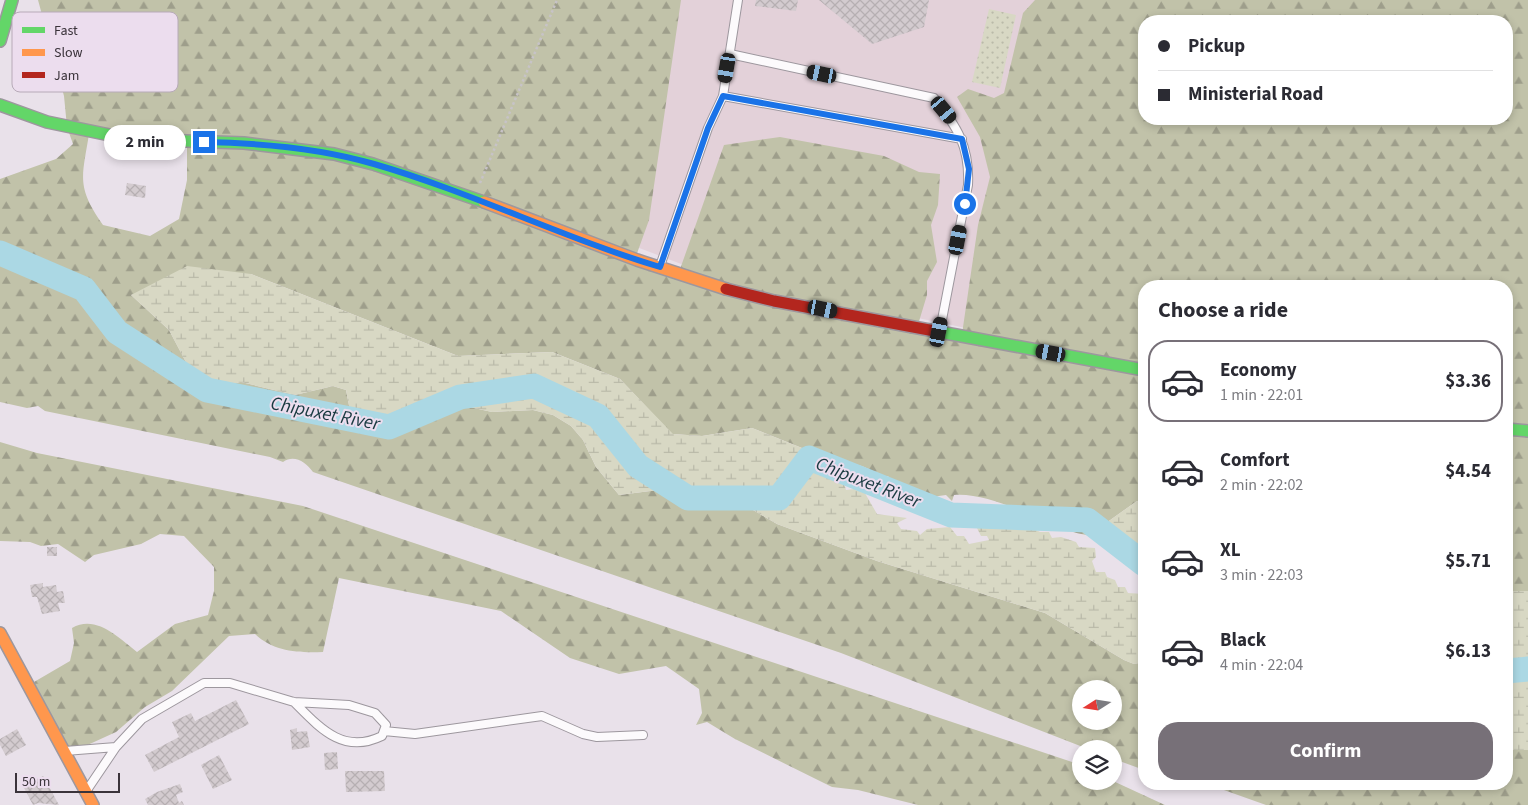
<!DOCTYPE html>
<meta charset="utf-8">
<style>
:root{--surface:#fff;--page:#f7f7f7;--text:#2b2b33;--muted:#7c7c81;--line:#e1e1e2;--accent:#777078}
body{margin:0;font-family:"Source Sans 3",sans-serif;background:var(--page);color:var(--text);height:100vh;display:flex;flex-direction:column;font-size:19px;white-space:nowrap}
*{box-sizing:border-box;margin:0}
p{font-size:16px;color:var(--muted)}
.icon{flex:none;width:28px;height:28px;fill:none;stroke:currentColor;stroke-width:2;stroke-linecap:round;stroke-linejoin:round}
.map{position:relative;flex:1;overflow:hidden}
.panel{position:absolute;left:1138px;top:280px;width:375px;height:510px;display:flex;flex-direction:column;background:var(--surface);border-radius:20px;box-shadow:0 2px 8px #0003}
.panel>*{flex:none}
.hud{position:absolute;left:1138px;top:15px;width:375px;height:110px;border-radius:20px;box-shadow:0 2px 8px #0003;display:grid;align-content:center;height:110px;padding:0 20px;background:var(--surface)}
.needle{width:32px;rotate:258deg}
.fabs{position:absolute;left:1072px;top:680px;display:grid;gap:10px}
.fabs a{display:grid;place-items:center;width:50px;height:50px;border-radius:50%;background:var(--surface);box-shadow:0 2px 8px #0003;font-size:25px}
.scale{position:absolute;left:15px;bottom:12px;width:105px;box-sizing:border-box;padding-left:5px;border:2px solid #3a333a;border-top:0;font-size:14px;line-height:18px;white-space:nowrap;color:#3a333a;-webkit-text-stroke:4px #ecddee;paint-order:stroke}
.end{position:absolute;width:22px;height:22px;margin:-11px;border:6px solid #1a73e8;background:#fff;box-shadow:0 0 0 2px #fff}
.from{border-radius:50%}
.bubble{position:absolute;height:35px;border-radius:18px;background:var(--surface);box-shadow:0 2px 8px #0003;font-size:16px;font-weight:700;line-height:35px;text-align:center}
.car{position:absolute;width:15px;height:30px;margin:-15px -8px;border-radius:6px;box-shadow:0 0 4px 1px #0007;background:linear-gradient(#222 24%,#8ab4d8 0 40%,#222 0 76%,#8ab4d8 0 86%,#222 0)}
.hud b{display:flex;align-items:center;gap:18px;height:48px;font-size:19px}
.hud b+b{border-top:1px solid var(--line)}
.hud i{width:12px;height:12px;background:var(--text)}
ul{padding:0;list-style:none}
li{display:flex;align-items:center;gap:15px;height:82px;margin:0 10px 8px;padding:0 10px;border:2px solid transparent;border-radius:20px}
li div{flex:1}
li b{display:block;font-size:19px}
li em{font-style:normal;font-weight:700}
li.selected{border-color:var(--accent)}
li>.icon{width:45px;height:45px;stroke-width:1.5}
h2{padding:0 20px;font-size:22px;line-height:60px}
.cta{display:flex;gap:10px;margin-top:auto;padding:10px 20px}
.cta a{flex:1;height:58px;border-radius:20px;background:var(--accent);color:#fff;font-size:20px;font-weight:700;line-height:58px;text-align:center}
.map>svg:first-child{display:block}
</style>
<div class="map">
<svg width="1528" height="805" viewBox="0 0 1528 805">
<defs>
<pattern id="forest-firs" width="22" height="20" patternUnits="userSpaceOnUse" patternTransform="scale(1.25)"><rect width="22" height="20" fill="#c1c2a9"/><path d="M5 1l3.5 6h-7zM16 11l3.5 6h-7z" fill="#9e9e8b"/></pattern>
<pattern id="wetland-marsh" width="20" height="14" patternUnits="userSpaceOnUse" patternTransform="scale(1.25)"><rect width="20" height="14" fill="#d8d8c4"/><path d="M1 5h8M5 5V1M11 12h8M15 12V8" fill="none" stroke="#babaa9"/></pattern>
<pattern id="park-dots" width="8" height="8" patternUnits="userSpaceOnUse" patternTransform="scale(1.25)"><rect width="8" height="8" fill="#d8d8c4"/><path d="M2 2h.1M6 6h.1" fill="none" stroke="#babaa9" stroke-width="1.8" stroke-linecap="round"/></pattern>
<pattern id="building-cross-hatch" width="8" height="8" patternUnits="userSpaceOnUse" patternTransform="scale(1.25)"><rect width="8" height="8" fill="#d3cbcf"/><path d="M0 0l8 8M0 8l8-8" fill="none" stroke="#b6afb2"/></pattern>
</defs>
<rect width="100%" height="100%" fill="#e9e1ea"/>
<path fill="#e3d1d9" d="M634,0h427l-47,338 -304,-63 -123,-47z"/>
<path fill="url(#forest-firs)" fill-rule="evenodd" d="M38,0h643l-32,220 -14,39 44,13 45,-127 56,-8 104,19 35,16 21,2 -2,31 -7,20 6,37 -10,19v14l-10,33 45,6 16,-109 12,-48 -10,-40 -23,-40 11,-8 26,9 10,-5 19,-80 12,-13h493v591h-22v-305h-362v218l-7,-3 -31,22 -8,14c-10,-2 -21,-3 -31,-7 -31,-12 -80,-38 -113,-35l-2,6 -6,-6c-8,1 -16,3 -24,0 -10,-3 -19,-13 -30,-13l-4,-6h-11c-9,-12 -31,-14 -45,-15l-10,-9 -15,-2 -55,-22 -50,8 -30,-2 -52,-55 -68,-27 -94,4 -207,-82 -120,21 38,35 19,36 44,18 9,-2 54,13 38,-9 13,4 7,36 24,8 13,-9 66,-21 36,8 41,-2 20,5 18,11 12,14 13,27 23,28 47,-6 37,15 32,5 13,-2 29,17 100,37 168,52 79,47 10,4 10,-2v108l-30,-11v-10h-26l-247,-96 -528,-181c-7,-10 -19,-18 -30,-10l-13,-5 -225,-46 -7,-5 -11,2 -27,-6v-223l56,-20 17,-15 -6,-17 -3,-31zM1144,21h362v98h-362zM89,134l98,10v36l-8,39 -29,17 -47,-11c-27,-39 -21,-47 -14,-91zM1081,689h33v32h-33z
M0,442l37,11 266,53 772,257 6,3v15h32l52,24h-247l-60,-15 -26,-3 -97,-48 -28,-17 -11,3 6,-12 -3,-24 -33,-23 -47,8 -49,-16 -69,-47 -162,-33 -16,74c-24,1 -49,0 -68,-18l-26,2 -57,55 -27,16 -29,25 -46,21 -36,-71 36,-21 4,-18 -2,-15c24,-14 47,10 65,24l38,-28 33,-9 6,-24v-24l-30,-31 -24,-2 -19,10 -47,11 -9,7 -27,-18 -17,2 -11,-4 -30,-1z
M1506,746l8,4h14v55h-262l-59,-21h299z"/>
<path fill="url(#wetland-marsh)" d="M187,266l64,8 207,82 94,-4 68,27 53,55 29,2 50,-8 55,22 15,2 10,9v9l9,3 5,17 16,-2 15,26 30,4 -10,5 4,6 16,2 3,4 7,-6 23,-2 7,9h7l5,8 20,-4 -2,-4h-6l-6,-12 27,-3 3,5 27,2 8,4h9l3,6 9,-1 15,5 3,5 16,1 1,9 -4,4 4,11h9l2,5 8,3 3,7h7l3,6 16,1v68l-10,2 -10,-4 -79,-47 -168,-52 -100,-37 -29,-17 -13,2 -32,-5 -37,-15 -47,6 -23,-28 -13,-27 -12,-14 -18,-11 -20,-5 -41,2 -36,-8 -66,21 -13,9 -11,1 -13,-9 -7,-36 -13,-4 -38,9 -54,-13 -9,2 -28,-3 -16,-15 -19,-36 -38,-35z
M1137,501l7,3v63l-19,-10 -27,-20 8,-14z
M1506,591h22v159h-15l-7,-4z"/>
<path fill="url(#park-dots)" d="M989,9l27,6 -16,73 -28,-6z"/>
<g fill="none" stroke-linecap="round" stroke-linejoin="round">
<path stroke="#abd8e4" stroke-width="25" d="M0,253l84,36 33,43 90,58 182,37 71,-30 74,-11 64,30 40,50 50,32h91l30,-40 142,57 136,5 57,44
M1506,671l22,-2"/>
</g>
<path fill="url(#building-cross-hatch)" d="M756,0h42l-2,11 -41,-5z
M819,0h110l-5,27 -52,17z
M127,183l19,3 -1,12 -20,-3z
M47,547h10v9h-10z
M43,583v4l13,-2 1,7 6,-1 2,12h-7l2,8 -18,3 -5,-17h-5l-2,-12z
M236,700l13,24 -95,48 -9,-17 34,-18 -7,-15 19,-9 4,8z
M297,728v4l10,-1 3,16 -18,3 -2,-20z
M17,729l9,16 -20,11 -6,-11v-6z
M337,752l1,17 -13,1 -1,-17z
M219,755l13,25 -19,9 -12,-24z
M345,771h39l1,20 -39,1z
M43,776l16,29 -21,-2 -5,2 -10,-19z
M180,784l3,8 -7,3 3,8 3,-2 2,4h-36l-3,-6 12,-7z"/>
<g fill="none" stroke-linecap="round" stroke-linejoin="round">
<defs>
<path id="lane" d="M730,54l204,44c23,28 36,49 34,87l-28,145
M723,96l239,43
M660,266l48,-138 15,-32 15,-96
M384,731l31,3 127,-18 41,18 14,3 46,-2
M116,747l26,-28 62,-36h26l64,19 55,3 26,8 11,12 -4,11c-39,19 -62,-8 -88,-34
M65,751l51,-4 -29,43"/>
<path id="fast" d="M0,41l12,-41
M0,105l47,17 82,17 115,4 90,11 39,10 111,38
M940,332l204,38
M1506,429l22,2"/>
<path id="slow" d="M484,202l153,58 89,29
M0,633l93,172"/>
<path id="jam" d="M726,289l48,12 166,31"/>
</defs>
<use href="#lane" stroke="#9d979e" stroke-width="10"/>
<use href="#fast" stroke="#9d979e" stroke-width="14"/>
<use href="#slow" stroke="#9d979e" stroke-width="14"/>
<use href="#jam" stroke="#9d979e" stroke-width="14"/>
<path stroke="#c7c3c7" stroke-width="2.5" stroke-dasharray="2.5 2.5" stroke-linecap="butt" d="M480,183l77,-183"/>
<use href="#lane" stroke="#fcfafc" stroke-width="8"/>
<use href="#fast" stroke="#63d668" stroke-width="11"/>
<use href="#slow" stroke="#ff974d" stroke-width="11"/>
<use href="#jam" stroke="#b3261e" stroke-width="11"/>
</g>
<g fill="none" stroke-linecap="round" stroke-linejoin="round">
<path stroke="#1a73e8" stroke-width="6" d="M204,142c56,1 116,6 170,22 97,28 189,74 286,103l48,-139 15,-32 239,43 7,30 -4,35"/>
</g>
<g text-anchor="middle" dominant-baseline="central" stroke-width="4" stroke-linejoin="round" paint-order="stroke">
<g font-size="19" font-style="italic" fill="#193a41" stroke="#ecddee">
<text transform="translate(325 414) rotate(11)">Chipuxet River</text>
<text transform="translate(868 483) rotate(21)">Chipuxet River</text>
</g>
</g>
<rect x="12" y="12" width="166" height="80" rx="8" fill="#ecddee" stroke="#b7aab8" stroke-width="1"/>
<rect x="22" y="27" width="23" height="6" fill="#63d668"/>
<rect x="22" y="49" width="23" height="7" fill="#ff974d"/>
<rect x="22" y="72" width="23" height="6" fill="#b3261e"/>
<g font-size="14" fill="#3a333a">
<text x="54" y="35">Fast</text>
<text x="54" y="57">Slow</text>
<text x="54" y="80">Jam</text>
</g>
</svg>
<div class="fabs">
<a><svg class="needle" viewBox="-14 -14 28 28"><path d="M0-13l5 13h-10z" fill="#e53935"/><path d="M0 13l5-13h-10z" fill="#7c7c81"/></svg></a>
<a><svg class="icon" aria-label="layers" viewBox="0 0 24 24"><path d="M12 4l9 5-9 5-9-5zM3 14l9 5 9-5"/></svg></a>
</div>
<div class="scale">50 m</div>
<i class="end from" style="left:965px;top:204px"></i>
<i class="end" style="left:204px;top:142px"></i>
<div class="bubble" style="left:104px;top:125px;width:82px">2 min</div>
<i class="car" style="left:727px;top:68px;rotate:190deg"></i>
<i class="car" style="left:822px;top:74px;rotate:282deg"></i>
<i class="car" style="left:944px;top:110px;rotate:140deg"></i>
<i class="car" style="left:958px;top:240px;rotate:11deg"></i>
<i class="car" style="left:823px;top:309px;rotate:102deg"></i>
<i class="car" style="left:939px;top:332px;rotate:11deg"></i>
<i class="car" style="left:1051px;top:353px;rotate:280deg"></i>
<div class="hud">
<b><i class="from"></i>Pickup</b>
<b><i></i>Ministerial Road</b>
</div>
<section class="panel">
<h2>Choose a ride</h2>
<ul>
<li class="selected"><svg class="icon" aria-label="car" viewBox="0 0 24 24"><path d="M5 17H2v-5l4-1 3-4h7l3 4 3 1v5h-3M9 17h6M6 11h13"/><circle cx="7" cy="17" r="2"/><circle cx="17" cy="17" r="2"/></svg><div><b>Economy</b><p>1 min · 22:01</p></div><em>$3.36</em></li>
<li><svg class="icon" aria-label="car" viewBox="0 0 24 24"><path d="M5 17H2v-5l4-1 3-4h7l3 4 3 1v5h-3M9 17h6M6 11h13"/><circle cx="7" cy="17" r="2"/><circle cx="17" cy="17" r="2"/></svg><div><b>Comfort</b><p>2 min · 22:02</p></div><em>$4.54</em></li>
<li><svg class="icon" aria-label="car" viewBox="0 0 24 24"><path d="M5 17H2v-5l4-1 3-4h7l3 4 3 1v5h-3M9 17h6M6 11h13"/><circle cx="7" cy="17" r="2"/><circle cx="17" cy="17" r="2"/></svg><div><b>XL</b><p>3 min · 22:03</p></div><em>$5.71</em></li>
<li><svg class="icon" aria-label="car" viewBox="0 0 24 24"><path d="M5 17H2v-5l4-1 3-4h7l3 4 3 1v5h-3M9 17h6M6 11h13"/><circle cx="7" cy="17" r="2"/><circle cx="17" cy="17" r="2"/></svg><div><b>Black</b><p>4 min · 22:04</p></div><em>$6.13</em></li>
</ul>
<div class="cta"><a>Confirm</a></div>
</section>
</div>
